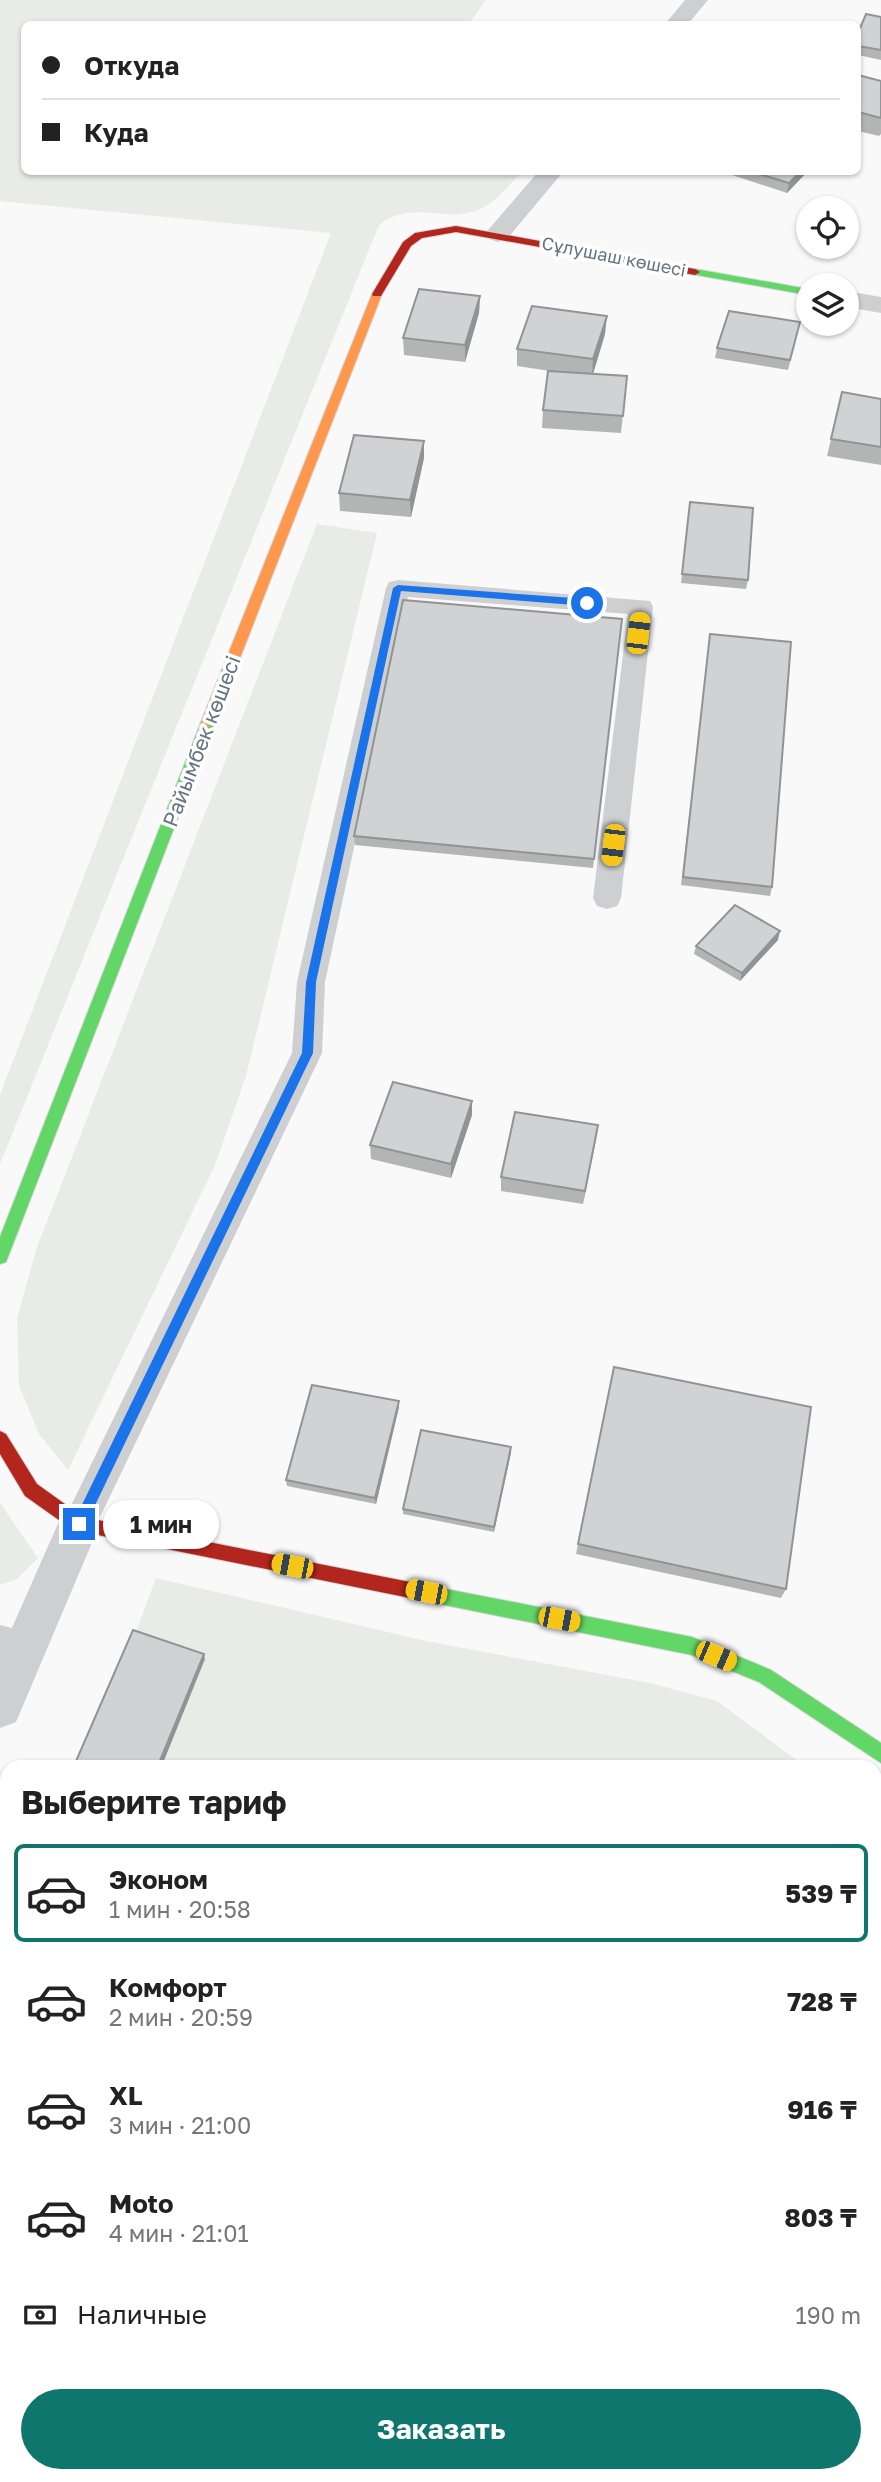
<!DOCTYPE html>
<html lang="ru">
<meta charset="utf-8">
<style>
:root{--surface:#fff;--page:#f6f6f6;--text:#222;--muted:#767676;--line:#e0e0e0;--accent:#0f766e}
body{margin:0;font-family:"Golos Text",sans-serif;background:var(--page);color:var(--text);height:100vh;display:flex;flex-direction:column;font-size:26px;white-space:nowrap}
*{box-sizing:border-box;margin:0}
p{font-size:23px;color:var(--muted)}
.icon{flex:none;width:38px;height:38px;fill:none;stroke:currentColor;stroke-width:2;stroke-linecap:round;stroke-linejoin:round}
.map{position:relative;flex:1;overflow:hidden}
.side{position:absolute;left:0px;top:1760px;width:882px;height:723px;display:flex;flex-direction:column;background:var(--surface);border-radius:21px 21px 0 0;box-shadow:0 2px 5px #0004}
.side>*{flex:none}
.top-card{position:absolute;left:21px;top:21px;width:840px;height:154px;border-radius:10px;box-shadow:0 2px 5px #0004;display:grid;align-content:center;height:154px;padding:0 21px;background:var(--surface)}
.controls{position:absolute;left:796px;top:196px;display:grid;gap:14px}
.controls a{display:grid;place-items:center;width:63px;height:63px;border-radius:50%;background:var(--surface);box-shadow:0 2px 5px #0004;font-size:35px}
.end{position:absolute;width:32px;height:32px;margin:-16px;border:9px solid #1a73e8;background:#fff;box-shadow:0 0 0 4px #fff}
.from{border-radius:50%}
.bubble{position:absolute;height:49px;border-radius:24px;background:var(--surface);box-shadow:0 2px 5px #0004;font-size:23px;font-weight:700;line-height:49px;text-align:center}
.car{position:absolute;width:21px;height:42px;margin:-21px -10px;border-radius:9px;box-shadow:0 0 5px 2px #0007;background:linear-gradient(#f5c518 24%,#345 0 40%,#f5c518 0 76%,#345 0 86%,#f5c518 0)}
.top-card b{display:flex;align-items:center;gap:24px;height:66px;font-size:26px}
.top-card b+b{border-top:2px solid var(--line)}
.top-card i{width:18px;height:18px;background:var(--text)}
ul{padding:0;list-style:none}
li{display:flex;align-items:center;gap:21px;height:98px;margin:0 14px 10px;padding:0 7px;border:4px solid transparent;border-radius:10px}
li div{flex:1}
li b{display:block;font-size:26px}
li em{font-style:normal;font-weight:700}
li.selected{border-color:var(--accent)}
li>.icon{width:63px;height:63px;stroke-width:1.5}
h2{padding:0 21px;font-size:32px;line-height:84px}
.pay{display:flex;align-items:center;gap:18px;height:77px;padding:0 21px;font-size:26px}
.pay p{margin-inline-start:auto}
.button{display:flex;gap:14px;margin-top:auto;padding:14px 21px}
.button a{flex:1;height:80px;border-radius:42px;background:var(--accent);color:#fff;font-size:28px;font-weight:700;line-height:80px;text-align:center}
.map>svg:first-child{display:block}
</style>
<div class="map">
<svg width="881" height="2482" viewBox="0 0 881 2482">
<rect width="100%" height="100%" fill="#f9f9f9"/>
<path fill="#e8ebe6" d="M0,0h486l-17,24h-445v148h498c-13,12 -25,29 -42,37 -33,16 -66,-11 -101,16l-379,939v-69l331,-862 -331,-32z
M317,524l60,9 -131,543 -31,89 -147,305 -29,-36 -20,-49 -2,-66 19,-69z
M0,1503l38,55 -21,21 -17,6z
M156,1578l270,63 224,42 67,18 89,66h-646l-25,-132z
M875,1813l6,2v410l-6,-1z"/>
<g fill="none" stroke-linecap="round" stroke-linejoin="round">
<defs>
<path id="fast" d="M695,269l113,20v6l-117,-21v-4z
M208,717l7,5 -207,535 -2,5 -6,2v-27l201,-515z
M410,1582l282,55 79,33 110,73v20l-122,-81 -67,-27 -282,-57 -6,-2 -3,-6 3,-6z"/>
<path id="slow" d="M377,291l5,3 -167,428 -7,5 -5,-2 -2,-3 171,-428z"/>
<path id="jam" d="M456,226l239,43 5,3 -5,3 -239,-43 -34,6 -11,8 -30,50h-8l-1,-2 31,-52 12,-9z
M0,1431l6,3 31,50 46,33 327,65 6,2 3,6 -3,6 -6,2 -337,-68 -48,-34 -25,-42z"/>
</defs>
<use href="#fast" stroke="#d5d6d7" stroke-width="2"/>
<use href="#slow" stroke="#d5d6d7" stroke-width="2"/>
<use href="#jam" stroke="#d5d6d7" stroke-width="2"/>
<path fill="#cecfd0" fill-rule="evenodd" d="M398,580l252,21 3,6 -32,291 -4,8 -10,3 -10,-3 -4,-8 35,-284 -220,-17 -83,385 -3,71 -231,483 -12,4 -12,-4 -5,-12 230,-471 5,-71 89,-394 3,-6z
M0,1625l39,10 5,12 -5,12 -13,6 -26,-6z
M875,2255l6,1v42l-6,-1z
M412,2476h44l-1,6h-44z"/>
<path fill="#cecfd0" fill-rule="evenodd" d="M685,0h23l-20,24h-23z
M538,172h25l-56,67 -9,3 -9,-3 -4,-5 4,-5z
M847,291l34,6v16l-34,-6z
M79,1504l15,6 6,14 -84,198 -16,6v-73l64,-145z"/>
<use href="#fast" fill="#63d668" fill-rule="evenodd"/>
<use href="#slow" fill="#ff974d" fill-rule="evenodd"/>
<use href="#jam" fill="#b3261e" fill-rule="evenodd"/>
</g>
<path fill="#b3b5b5" d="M881,17v43l-23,-5v-22z
M858,75l23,6v53l-2,2 -21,-5z
M723,172h84l-20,21z
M480,296l-1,17 -14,49 -61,-7 -1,-17z
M800,322l-12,48 -73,-12 2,-10z
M605,334l-12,40 34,2 -6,57 -79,-5 1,-18 14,-38 -40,-6v-17z
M842,392l39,7v66l-54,-9z
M424,441v17l-13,59 -71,-6 -1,-18z
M690,502l58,78 -2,9 -65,-6z
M622,619l-29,249 -238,-23 -1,-9z
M709,643l63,244 -2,9 -89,-11z
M778,940l-38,41 -46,-27 2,-8z
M472,1115l-21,63 -80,-19 -1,-14z
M596,1139l-13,65 -82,-13v-14z
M614,1367l172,222 -5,9 -205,-44z
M399,1401v6l-23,97 -89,-18 -1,-6z
M511,1447l-17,85 -91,-18v-5z
M780,2476h95l6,6h-102z"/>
<path fill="#929394" d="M800,172h7l-20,21 2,-10z
M480,296l-1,17 -14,49v-17z
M607,316l-2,18 -13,43 1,-18z
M424,441v17l-13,59 -1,-17z
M780,931l-2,9 -38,41 2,-8z
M472,1101v14l-21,63v-14z
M598,1125l-2,14 -13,65 2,-13z
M399,1401v6l-23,97 -1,-6z
M511,1447v6l-17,79v-5z
M204,1654l1,5 -44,109h-4z"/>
<path fill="#d0d2d3" stroke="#929394" stroke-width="2" d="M866,14l15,3v33l-23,-4v-13z
M858,75l23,6v37l-23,-6z
M753,172h47l-11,11z
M419,289l61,7 -15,49 -62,-7z
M532,306l75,10 -14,43 -76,-10z
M729,311l71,11 -10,38 -73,-12z
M548,371l79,5 -4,40 -80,-6z
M842,392l39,7v48l-50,-8z
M354,435l70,6 -14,59 -71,-7z
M690,502l63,6 -5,72 -66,-6z
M403,600l219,19 -28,240 -240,-23z
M710,634l81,8 -19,245 -89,-10z
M735,905l45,26 -38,42 -46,-27z
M393,1082l79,19 -21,63 -81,-19z
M515,1112l83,13 -13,66 -84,-14z
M614,1367l197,40 -25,182 -208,-45z
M312,1385l87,16 -24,97 -89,-18z
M421,1430l90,17 -17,80 -91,-18z
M133,1630l71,24 -47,114h-84z
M7,1918v172l-7,-3v-153z
M0,2286l7,2v121l-7,-3z
M875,2411l6,2v69h-98l1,-6h91z
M609,2476h118v6h-119z"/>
<path fill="#1a73e8" d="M398,585l189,14 5,4 -5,3 -186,-15 -85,391 -3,71 -229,475 -5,1 -4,-1v-9l227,-466 4,-71 87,-394z"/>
<g text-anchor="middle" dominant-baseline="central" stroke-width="7" stroke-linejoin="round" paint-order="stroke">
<g font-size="18" fill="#657683" stroke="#fff">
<text transform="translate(614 256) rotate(11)">Сұлушаш көшесі</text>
</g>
<g font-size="21" fill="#657683" stroke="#fff">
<text transform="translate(201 741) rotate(-69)">Райымбек көшесі</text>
</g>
</g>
</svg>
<div class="controls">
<a><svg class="icon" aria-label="locate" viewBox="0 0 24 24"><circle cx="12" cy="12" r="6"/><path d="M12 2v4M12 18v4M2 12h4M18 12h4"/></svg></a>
<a><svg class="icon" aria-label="layers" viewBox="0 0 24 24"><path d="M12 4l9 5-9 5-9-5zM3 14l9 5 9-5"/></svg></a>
</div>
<i class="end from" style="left:587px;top:603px"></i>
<i class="end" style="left:79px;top:1524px"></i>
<div class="bubble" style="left:103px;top:1500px;width:116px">1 мин</div>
<i class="car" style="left:638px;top:633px;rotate:7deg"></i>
<i class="car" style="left:613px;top:845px;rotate:187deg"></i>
<i class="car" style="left:292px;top:1566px;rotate:281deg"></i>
<i class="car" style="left:426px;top:1592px;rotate:281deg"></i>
<i class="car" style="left:559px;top:1619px;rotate:101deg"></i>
<i class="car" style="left:716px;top:1656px;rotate:113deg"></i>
<div class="top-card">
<b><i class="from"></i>Откуда</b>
<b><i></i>Куда</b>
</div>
<section class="side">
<h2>Выберите тариф</h2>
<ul>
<li class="selected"><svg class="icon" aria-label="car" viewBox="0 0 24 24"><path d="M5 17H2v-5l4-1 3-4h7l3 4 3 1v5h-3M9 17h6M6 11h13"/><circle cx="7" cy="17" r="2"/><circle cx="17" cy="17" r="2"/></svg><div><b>Эконом</b><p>1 мин · 20:58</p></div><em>539 ₸</em></li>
<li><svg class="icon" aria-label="car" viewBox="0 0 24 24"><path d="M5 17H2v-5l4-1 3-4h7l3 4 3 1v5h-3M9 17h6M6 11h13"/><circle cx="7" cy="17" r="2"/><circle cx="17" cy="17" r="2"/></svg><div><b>Комфорт</b><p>2 мин · 20:59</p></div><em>728 ₸</em></li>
<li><svg class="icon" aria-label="car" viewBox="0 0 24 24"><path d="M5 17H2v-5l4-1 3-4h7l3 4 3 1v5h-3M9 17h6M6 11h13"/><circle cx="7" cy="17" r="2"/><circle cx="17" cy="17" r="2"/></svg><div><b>XL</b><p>3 мин · 21:00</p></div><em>916 ₸</em></li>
<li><svg class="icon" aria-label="car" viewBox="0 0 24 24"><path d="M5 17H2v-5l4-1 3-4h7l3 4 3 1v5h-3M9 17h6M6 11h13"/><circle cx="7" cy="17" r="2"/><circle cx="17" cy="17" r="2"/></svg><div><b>Moto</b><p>4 мин · 21:01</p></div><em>803 ₸</em></li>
</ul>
<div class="pay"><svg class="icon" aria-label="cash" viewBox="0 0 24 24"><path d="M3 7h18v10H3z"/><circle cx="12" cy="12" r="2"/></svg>Наличные<p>190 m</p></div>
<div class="button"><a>Заказать</a></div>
</section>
</div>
